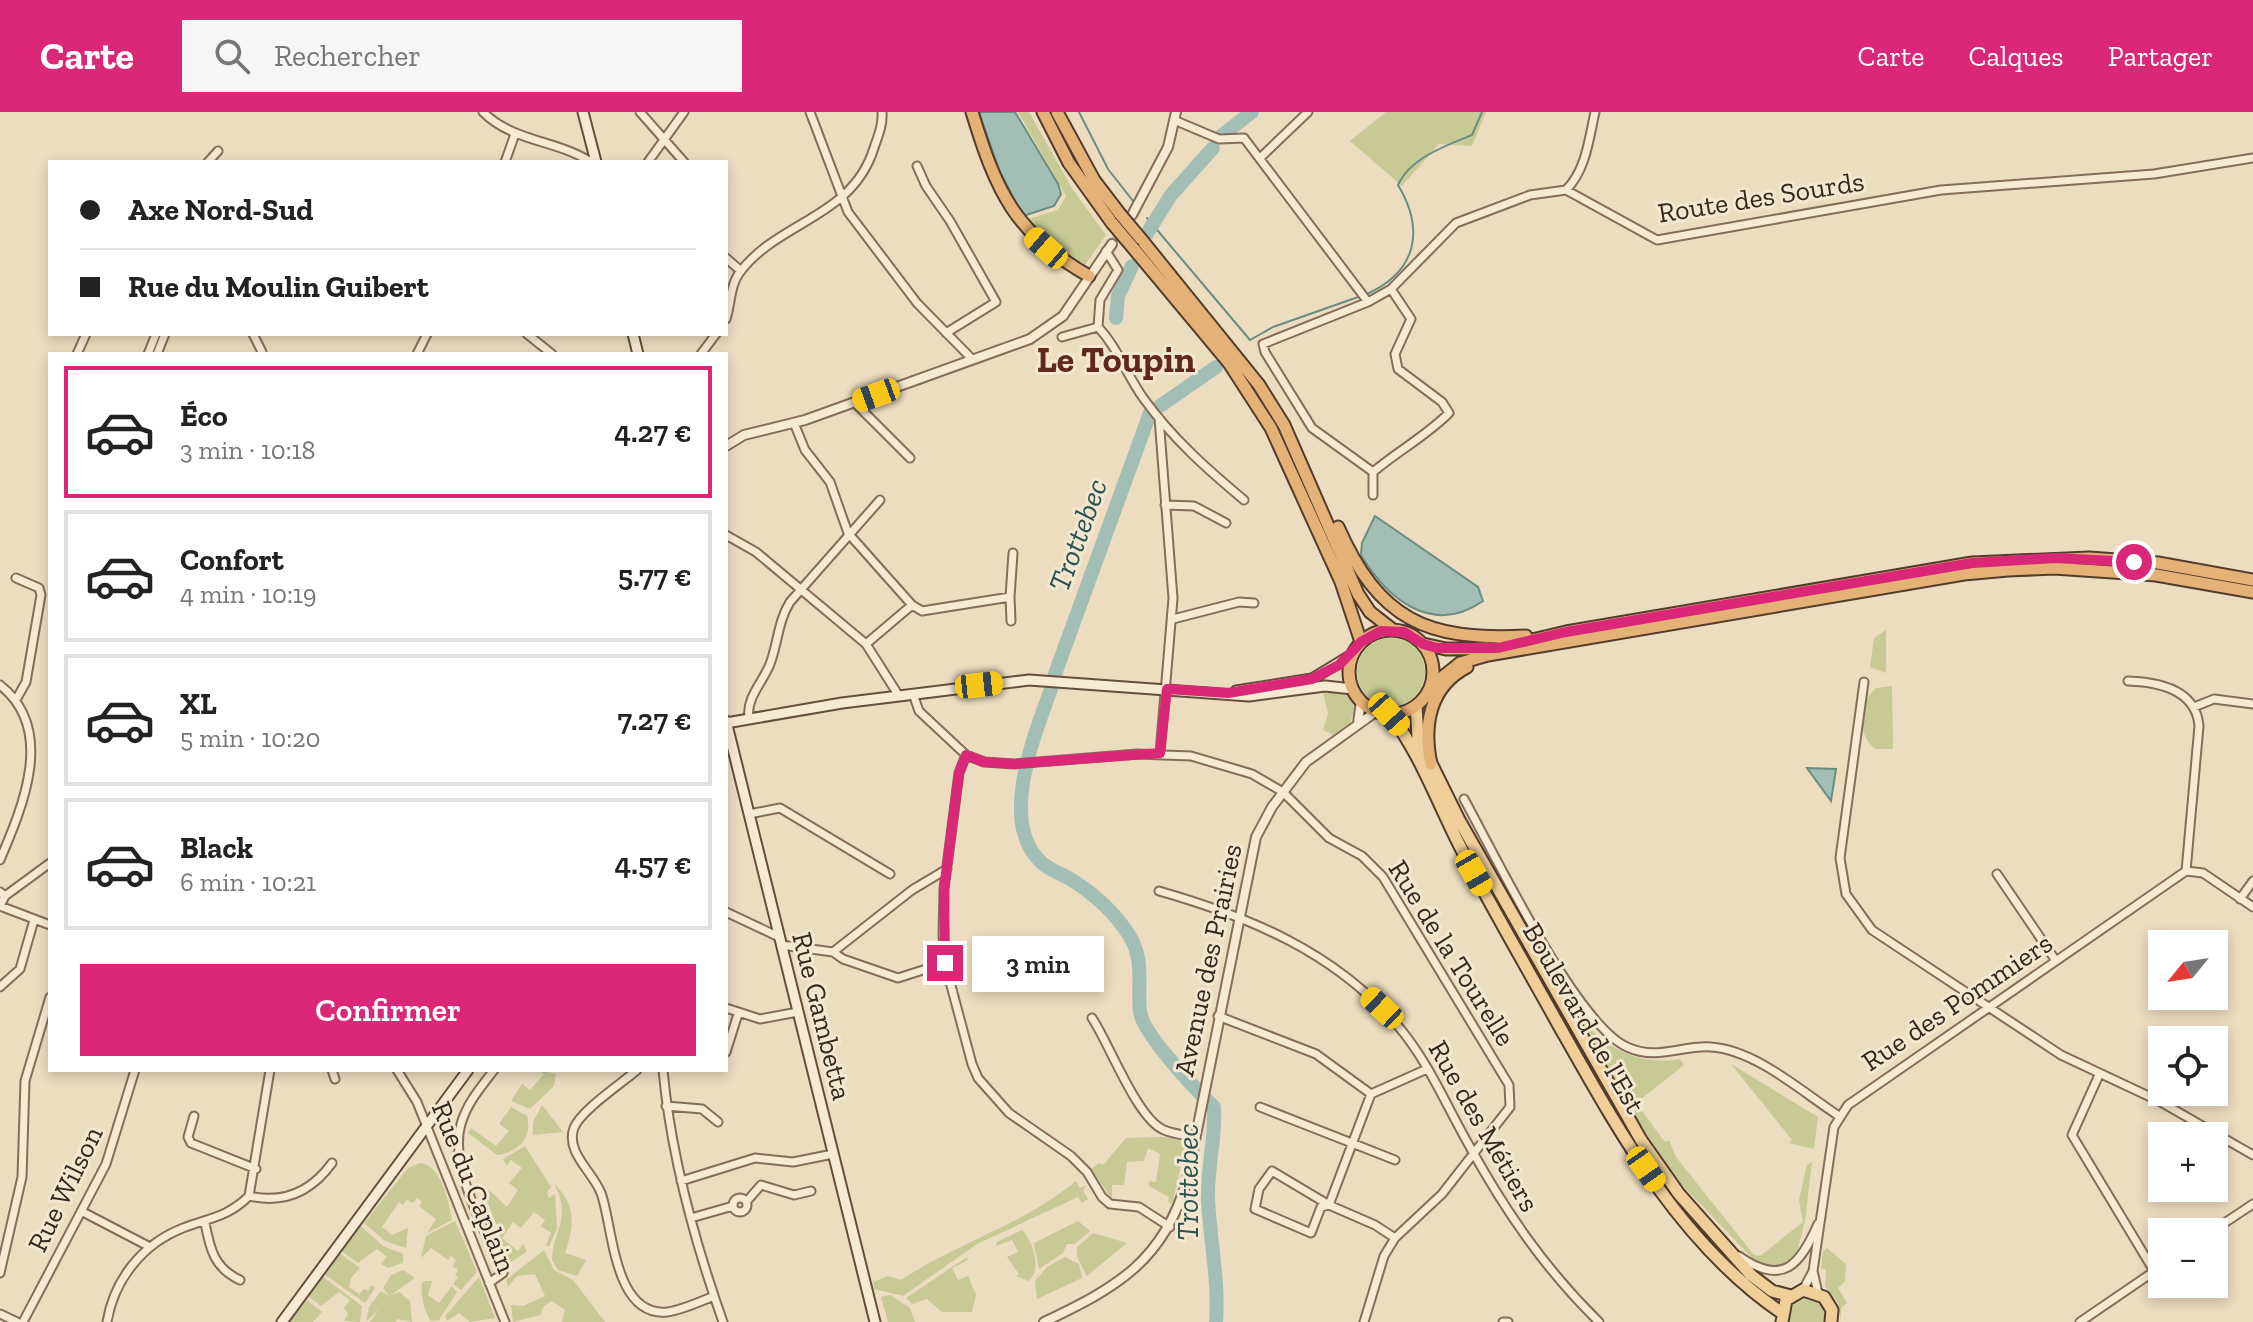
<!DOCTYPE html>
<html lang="fr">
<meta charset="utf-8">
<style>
:root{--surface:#fff;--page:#f6f6f6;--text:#222;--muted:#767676;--line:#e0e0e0;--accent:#db2777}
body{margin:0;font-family:"Zilla Slab",serif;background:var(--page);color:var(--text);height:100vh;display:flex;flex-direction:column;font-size:30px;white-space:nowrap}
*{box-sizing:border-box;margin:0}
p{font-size:26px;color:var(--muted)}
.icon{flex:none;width:44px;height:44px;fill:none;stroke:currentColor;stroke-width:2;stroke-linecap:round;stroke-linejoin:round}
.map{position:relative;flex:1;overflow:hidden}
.side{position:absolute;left:48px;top:240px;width:680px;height:720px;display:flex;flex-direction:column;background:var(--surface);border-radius:0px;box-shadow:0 4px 12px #0003}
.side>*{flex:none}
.banner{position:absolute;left:48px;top:48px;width:680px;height:176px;border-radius:0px;box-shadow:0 4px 12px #0003;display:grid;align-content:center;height:176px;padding:0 32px;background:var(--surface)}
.needle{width:52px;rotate:240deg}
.controls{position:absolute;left:2148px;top:818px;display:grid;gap:16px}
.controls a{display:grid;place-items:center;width:80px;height:80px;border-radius:0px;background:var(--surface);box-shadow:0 4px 12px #0003;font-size:40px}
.end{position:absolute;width:36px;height:36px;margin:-18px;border:10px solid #db2777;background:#fff;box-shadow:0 0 0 4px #fff}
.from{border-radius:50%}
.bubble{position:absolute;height:56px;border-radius:0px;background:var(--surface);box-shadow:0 4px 12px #0003;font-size:26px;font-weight:600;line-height:56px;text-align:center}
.car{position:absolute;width:24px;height:48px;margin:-24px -12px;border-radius:10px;box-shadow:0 0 6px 2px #0007;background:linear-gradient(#f5c518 24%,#345 0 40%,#f5c518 0 76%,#345 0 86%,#f5c518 0)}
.banner b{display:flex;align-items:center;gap:28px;height:76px;font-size:30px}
.banner b+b{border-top:2px solid var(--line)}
.banner i{width:20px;height:20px;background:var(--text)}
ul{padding:14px 0 0;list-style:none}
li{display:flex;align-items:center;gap:24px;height:132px;margin:0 16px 12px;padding:0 16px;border:4px solid var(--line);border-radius:0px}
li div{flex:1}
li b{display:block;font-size:30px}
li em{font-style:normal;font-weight:600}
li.current{border-color:var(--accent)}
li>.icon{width:72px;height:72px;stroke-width:1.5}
.button{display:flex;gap:16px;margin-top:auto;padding:16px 32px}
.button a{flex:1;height:92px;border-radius:0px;background:var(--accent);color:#fff;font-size:32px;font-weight:600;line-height:92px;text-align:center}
header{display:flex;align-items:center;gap:48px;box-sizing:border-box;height:112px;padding:0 40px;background:var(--accent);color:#fff}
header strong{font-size:38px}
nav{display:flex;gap:44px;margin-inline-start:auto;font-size:28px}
.search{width:560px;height:72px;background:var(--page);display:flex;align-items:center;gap:20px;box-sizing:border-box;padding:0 28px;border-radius:0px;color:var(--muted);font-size:30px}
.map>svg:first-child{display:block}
</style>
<header>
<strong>Carte</strong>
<div class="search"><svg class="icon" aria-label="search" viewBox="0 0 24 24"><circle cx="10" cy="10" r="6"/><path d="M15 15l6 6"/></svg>Rechercher</div>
<nav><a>Carte</a><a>Calques</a><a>Partager</a></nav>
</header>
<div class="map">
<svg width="2253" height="1210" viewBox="0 0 2253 1210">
<rect width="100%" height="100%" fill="#ecdcc0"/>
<path fill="#c7ca95" d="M1018,0h11l44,78 33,45 -21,30 -33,-19 -27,-26 33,-10 8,-14z
M1386,0h100l-14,34 -33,-2 -37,42 -52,-45z
M1886,518v43l-16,-6 4,-29z
M1357 560a34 34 0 1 1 68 0a34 34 0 1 1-68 0Z
M1892,574l1,63h-18c-18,-14 -17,-47 1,-61z
M1332,580l17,4 6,13 -5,14 -16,12 -11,-5 5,-16 -5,-21z
M1414,626c41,82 84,162 129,241 62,111 126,215 213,308v5c-91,-97 -145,-184 -209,-299 -48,-84 -92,-168 -133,-255z
M1565,881c24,44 62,75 115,66l4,6 -48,38 29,39 4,-2 7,17 78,98 6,1 43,-34 -4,-22 8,-35 5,-3 -7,59 -7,27 -10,15 -17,4 -12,-2 -84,-87 -66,-102z
M1731,952l87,53 -4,32 -25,-6 3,-3z
M539,958l17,4 -2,12 -24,23 -19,-8 11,-17 8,6 14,-16z
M542,993l21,27 -30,3v-13z
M511,995l16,9c6,22 -9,36 -30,39l-29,-22 3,-5 25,18 13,-15 -10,-7z
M1166,1025l21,3 -15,64 -4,-2 1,-5 -20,-11v-5l7,1 4,-28 -12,-6 -4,13 -17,1 -3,23h-12v14l-21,-30 8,-6 4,2 23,-27z
M525,1034l26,41 -4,5 2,6 6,-4 2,34 -8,19 -3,-2 5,-12 -10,-7 4,-6 -11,-8 -13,16 -8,-6 -11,16 16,13 5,-7 4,7 -18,13 -5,-3 -8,-19 4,-8 -16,-41 5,-3 18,17 11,-17 -9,-7 13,-15 -11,-8 -4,6 -4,-7z
M420,1051c22,2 29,41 32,57l-25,13 9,-14 -17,-13 3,-4 -5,-4 -4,5 -6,-3 -4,5 -4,-3 -17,25 10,8 16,-7 -2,20 -21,-7 -21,-18 44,-55z
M1076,1069l4,7 7,-3 -4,5 5,9 -6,4 -4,-6 -101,47 -74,52 -29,-7 -1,-7 15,-6 13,4c57,-38 122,-55 175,-99z
M554,1072c23,21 20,42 11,69l21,7 -9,16 -19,-6 -6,-10c0,-27 21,-43 2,-76z
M455,1109l22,51 -16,18 -8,-6 5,-7 -3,-2 3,-5 -5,-4 3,-6 -5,-4 -3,4 -17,-12 -10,10 5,-22z
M1078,1109l12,10 -15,13h-8l-4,9 -24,16 -5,-26z
M360,1113l23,21 20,8v9l-15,5 -7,-4 6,-7 -10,-8 -19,14 -18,-13z
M1022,1118c11,11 20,38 7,51l-13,-5 3,-2 -12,-17 11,-5 -6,-12 -16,6 1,-4z
M1093,1121l34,10 -40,33 -10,-19v-10z
M1827,1136l19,16 -1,17 -7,7 9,15 -6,5v14l-3,-19 -13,-17 1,-16 -5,-2 2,-16z
M544,1138l10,20 19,10 32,42h-43l3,-12 -13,-9 -8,5 -4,9 -27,7 -2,-17 12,1 22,-10 -10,-22 -18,2 -9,11 -2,-7z
M339,1141l21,15 -9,10 -2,9 10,7 5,-5 4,2 4,-6 3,3 -10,15 -41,-29z
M967,1145l1,3 -16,8 6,12 10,-4 8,19 -4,17h-30l-15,-13 -15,5 -6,-6z
M1065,1145l14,7 3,14 -45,21 -2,-18 12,-14z
M403,1158l12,8 -24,17 8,-3 11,9 2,21 -15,-3 -1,3h-26l9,-13 -13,13 3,-15 12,-16 8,5 -6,-8 8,-13z
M323,1165l39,29 -2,16 -16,-1 4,-7 -4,-6 6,-8 -11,-8 -18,14 -13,-10z
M479,1165l16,41 -25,4 -11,-9 -12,8 -2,-5z
M423,1169h9l-4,14 11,8 13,-17 5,6 -18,28 -8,1c-7,-11 -12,-29 -8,-40z
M890,1183l20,13 5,14h-27l-7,-25z
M1807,1185l16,8 2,17h-36l3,-16z
M307,1188l15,12 -9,10h-24z"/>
<path fill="#a3bfb5" stroke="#6b8c81" stroke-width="2" d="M979,0h36l43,72 3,10 -7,12 -31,10 -24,-46z
M1375,404l103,71 5,14c-50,35 -95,-1 -122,-46l1,-12z
M1807,656l29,1 -5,32z"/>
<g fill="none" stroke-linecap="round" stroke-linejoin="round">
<path stroke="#6b8c81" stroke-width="2" d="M1079,0l29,57 25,32
M1147,106l103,122 23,-13 88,-31
M1367,182c50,-23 58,-64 31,-109 12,-27 49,-40 74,-50l10,-23"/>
<path stroke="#a3bfb5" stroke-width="14" d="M1221,24l31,-24
M1146,123l25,-40 42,-47
M1116,206l2,-22 14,-30
M1160,294l56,-39
M1055,562l95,-261
M1051,577c-16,45 -53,133 -10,173 8,8 21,12 31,18 22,14 43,33 57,55 16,25 8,49 11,77 3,22 56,78 74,95 2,31 -7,60 -6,92 2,42 11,81 8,123"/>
<path stroke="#c7b89f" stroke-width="8" stroke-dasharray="8 4" stroke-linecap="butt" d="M1112,132l18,-26"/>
<defs>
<path id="minor" d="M483,0c30,30 74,28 108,50
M640,0l44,50
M810,0l38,100 69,91 55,56
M1174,8l45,19 25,-1 124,164
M1260,46l48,-46
M208,50l10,-11
M505,50l10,-28
M648,50l36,-50
M917,54l9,20 24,35 46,81 -50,31
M1566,78c20,-20 23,-51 29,-78
M1106,139l12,19 -18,30 -2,27c20,21 29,49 46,72 29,40 63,70 100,101
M726,146l15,13
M726,207c5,-15 4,-34 14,-47 40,-52 112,-54 134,-124 4,-12 9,-23 8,-36
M253,222l9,18
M527,222l25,20
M1062,225l36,-10
M77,242l9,-20
M148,242l8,-20
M157,242l8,-20
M417,242l10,-20
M701,242l15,-20
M855,291l55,55
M1159,306l14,180 -13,155
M794,311l11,27 25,32 18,51 64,72
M1373,360l-61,-44 -47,-76 -2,-8 105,-42 23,-13 65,-66 74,-28 36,-5 91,50 284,-50 213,-16 99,-16
M1373,383v-23c25,-21 53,-36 76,-59l-7,-11 -44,-33 -3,-15 16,-35 -20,-30
M1165,393l29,1 32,17
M726,423l30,17 110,92 33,52
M16,466l23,10 2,7 -15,87 -9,16
M1010,485l1,24
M1173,507l66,-17 15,1
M866,532l46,-39 10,6 88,-14 3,-44
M2128,569c31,1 68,9 71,45l-13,145
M1864,570l-24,176 6,36 26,36 189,125 98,46 94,54
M0,573c56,44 23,121 0,175
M913,582l6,17 47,44 -7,18 -15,116 -1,46 2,28 27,101 6,14 31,35 62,43 16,16 15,25 8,7 29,3 31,20
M2194,595l20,-8 39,5
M749,605c-3,-19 14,-35 21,-53 8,-21 8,-43 20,-62l90,-102
M966,643l18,7 30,2 123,-10 54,2 61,18 31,18 46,46 33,18 21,21 126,208 1,22 -68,87 -47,44 -11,18 -20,66
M1464,687c31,56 112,225 163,248 30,14 54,-2 84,0 45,3 91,45 128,69
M749,702l31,-6 110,66
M2186,759l17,2 50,34
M1997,762l59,87
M1159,779c91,26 176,61 239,135 30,35 49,81 72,121 36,65 75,122 129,175
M0,780l5,4 -5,10 50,19
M5,784l45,-33
M2240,787l13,-18
M726,800l53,25
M781,833l52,7 79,-62 35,-21
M833,840l10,7 55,19 47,-15
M0,875l20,-18 14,-49
M726,896l34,11 38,-7
M1218,904l98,38 55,40
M1092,906c17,25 45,101 72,112 9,4 21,5 31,7
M726,940l12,-38
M332,958l3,9
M397,958l20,32 88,220
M637,958c-15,13 -57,41 -63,58 -9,24 19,44 27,65 12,32 12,124 66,119 15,-2 32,-10 47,-16
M663,958c8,87 31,170 60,252
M2099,963l-27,60 82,136
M666,994l36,3 16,13
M1260,995l135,53
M194,1004l-6,21 3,6 65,26
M1272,1059l57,34 -8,2 -10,26 -56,-24 4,-20z
M681,1069l74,-23 38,4 40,-8
M249,1084c35,8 62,-4 83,-33
M733 1093a7 7 0 1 1 14 0a7 7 0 1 1-14 0Z
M747,1089l14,-16 33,10 17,-4
M81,1099l69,36
M691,1106l42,-12
M205,1111c5,26 9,45 35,57
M2211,1120l42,-28
M1395,1126l-20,-13 -46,-20 42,-111 56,-25
M1739,1144c44,31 61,9 79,-32
M1813,1159l5,22
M0,1161l22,-96 3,-96 25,-84
M489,1171l14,-10c-16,-40 -55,-106 -42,-149 6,-21 20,-37 33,-54
M1803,1178l10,-19 21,-144 14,-22 338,-234
M0,1202l17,8
M23,1210l83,-158 29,-94
M107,1210c7,-42 35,-78 76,-94 26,-10 45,-11 66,-32l21,-126
M1503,1210h5
M2080,1210l82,-56"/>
<path id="tertiary" d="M1132,103l36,-68 8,-35
M726,334l18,-11 61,-15 225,-81 33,-23 49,-72
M1358,611l3,-22
M1044,1210c72,-34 120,-61 143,-142l69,-343 16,-30 34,-45 71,-51"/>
<path id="secondary" d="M583,0l13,50
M633,222l5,20
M1236,579l76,-12 41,-25
M726,609l149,601
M726,611l116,-20 187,-23 220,16 76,-10 28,3
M282,1210l186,-252"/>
<path id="primary" d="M1416,594l2,31 41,83 182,320 38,54 72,81 21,16 19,5
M1389,602c29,33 52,97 74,138 30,58 63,114 94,170 60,106 122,221 225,291
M1782,1210l4,-22 17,-10 21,7 8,13 -1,12"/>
<path id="trunk" d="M972,0c24,79 43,122 117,164
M1043,0l26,51 43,60
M1057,0l37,68 26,34
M1141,127l118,146 25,40 74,169 12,18 23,18
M1134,137l95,114 42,65 70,154 20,60
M1338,415c41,93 88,114 188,109
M1349 560a42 42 0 1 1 84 0a42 42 0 1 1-84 0Z
M1423,532l23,5 52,-1 68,-16 406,-69 117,-5 69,5 95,17
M1430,575l30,-24 28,-8 476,-81 44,-4 46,-2 102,7 97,17
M1431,652c-8,-38 -2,-77 36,-97"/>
</defs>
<use href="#minor" stroke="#856d59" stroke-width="11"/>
<use href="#tertiary" stroke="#856d59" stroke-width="12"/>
<use href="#secondary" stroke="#664e3c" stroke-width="13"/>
<use href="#primary" stroke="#523c2d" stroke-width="15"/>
<use href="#trunk" stroke="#523c2d" stroke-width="15"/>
<use href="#minor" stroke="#f7ead3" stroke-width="7"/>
<use href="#tertiary" stroke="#f7ead3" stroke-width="8"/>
<use href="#secondary" stroke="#f7ead3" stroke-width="9"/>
<use href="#primary" stroke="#efce99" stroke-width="11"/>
<use href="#trunk" stroke="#e4b276" stroke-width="11"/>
<defs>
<path id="trunk-bridge" d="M1120,102l21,25
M1112,111l22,26"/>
</defs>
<use href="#trunk-bridge" stroke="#523c2d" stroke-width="15" stroke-linecap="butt"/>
<use href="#trunk-bridge" stroke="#e4b276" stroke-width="11"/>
</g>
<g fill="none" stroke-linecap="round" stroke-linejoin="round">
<path stroke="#db2777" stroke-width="10" d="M945,851l-1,-74 15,-116 7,-18 18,7 30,2 146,-11 7,-64 61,4 84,-14 27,-14 22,-23 20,-11 23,1 19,12 14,4h61l68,-16 406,-69 83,-5 79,4"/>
</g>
<g text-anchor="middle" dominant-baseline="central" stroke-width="6" stroke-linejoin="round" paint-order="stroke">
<g font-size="28" fill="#35271d" stroke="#f4e7d0">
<text transform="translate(1761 85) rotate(-9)">Route des Sourds</text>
<text transform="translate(1452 841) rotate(58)">Rue de la Tourelle</text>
<text transform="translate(1208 848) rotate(-78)">Avenue des Prairies</text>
<text transform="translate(1957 890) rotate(-34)">Rue des Pommiers</text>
<text transform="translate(822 904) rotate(76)">Rue Gambetta</text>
<text transform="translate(1584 906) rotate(60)">Boulevard de l'Est</text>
<text transform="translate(1484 1014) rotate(60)">Rue des Métiers</text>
<text transform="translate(474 1075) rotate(68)">Rue du Caplain</text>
<text transform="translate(65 1077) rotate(-64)">Rue Wilson</text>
</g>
<g font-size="30" font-style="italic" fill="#2c544f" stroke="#f4e7d0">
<text transform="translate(1078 423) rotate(-70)">Trottebec</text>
<text transform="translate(1188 1070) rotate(-90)">Trottebec</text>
</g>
<g font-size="36" font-weight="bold" fill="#60271e" stroke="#f4e7d0">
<text x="1116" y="247">Le Toupin</text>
</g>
</g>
</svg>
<div class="controls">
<a><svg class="needle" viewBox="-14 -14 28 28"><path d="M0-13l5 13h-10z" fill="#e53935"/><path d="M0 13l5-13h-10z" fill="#767676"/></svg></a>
<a><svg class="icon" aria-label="locate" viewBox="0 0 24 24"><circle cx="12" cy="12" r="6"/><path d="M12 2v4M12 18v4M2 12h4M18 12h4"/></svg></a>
<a>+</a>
<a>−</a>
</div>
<i class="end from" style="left:2134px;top:450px"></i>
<i class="end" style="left:945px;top:851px"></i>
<div class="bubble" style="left:972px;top:824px;width:132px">3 min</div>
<i class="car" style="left:1046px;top:136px;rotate:311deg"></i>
<i class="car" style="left:876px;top:283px;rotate:250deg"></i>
<i class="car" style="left:979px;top:573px;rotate:84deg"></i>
<i class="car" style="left:1389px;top:602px;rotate:138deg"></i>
<i class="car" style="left:1474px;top:761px;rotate:150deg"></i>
<i class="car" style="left:1382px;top:896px;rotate:313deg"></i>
<i class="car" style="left:1646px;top:1057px;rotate:145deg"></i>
<div class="banner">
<b><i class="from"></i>Axe Nord-Sud</b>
<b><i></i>Rue du Moulin Guibert</b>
</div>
<section class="side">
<ul>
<li class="current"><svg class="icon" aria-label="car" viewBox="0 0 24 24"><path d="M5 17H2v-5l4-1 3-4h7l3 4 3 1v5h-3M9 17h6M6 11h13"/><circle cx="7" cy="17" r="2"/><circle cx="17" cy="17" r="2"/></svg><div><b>Éco</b><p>3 min · 10:18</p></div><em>4.27 €</em></li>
<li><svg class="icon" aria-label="car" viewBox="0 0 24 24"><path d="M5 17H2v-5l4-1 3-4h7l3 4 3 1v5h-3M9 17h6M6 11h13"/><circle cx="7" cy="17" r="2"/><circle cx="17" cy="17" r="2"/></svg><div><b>Confort</b><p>4 min · 10:19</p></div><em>5.77 €</em></li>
<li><svg class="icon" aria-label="car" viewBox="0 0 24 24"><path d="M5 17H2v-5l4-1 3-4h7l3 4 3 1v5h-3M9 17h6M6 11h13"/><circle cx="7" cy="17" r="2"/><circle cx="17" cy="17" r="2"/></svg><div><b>XL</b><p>5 min · 10:20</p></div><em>7.27 €</em></li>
<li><svg class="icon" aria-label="car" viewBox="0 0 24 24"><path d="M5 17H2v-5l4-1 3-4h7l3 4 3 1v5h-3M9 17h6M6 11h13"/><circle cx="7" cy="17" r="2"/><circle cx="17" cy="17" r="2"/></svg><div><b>Black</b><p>6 min · 10:21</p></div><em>4.57 €</em></li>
</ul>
<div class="button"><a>Confirmer</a></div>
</section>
</div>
